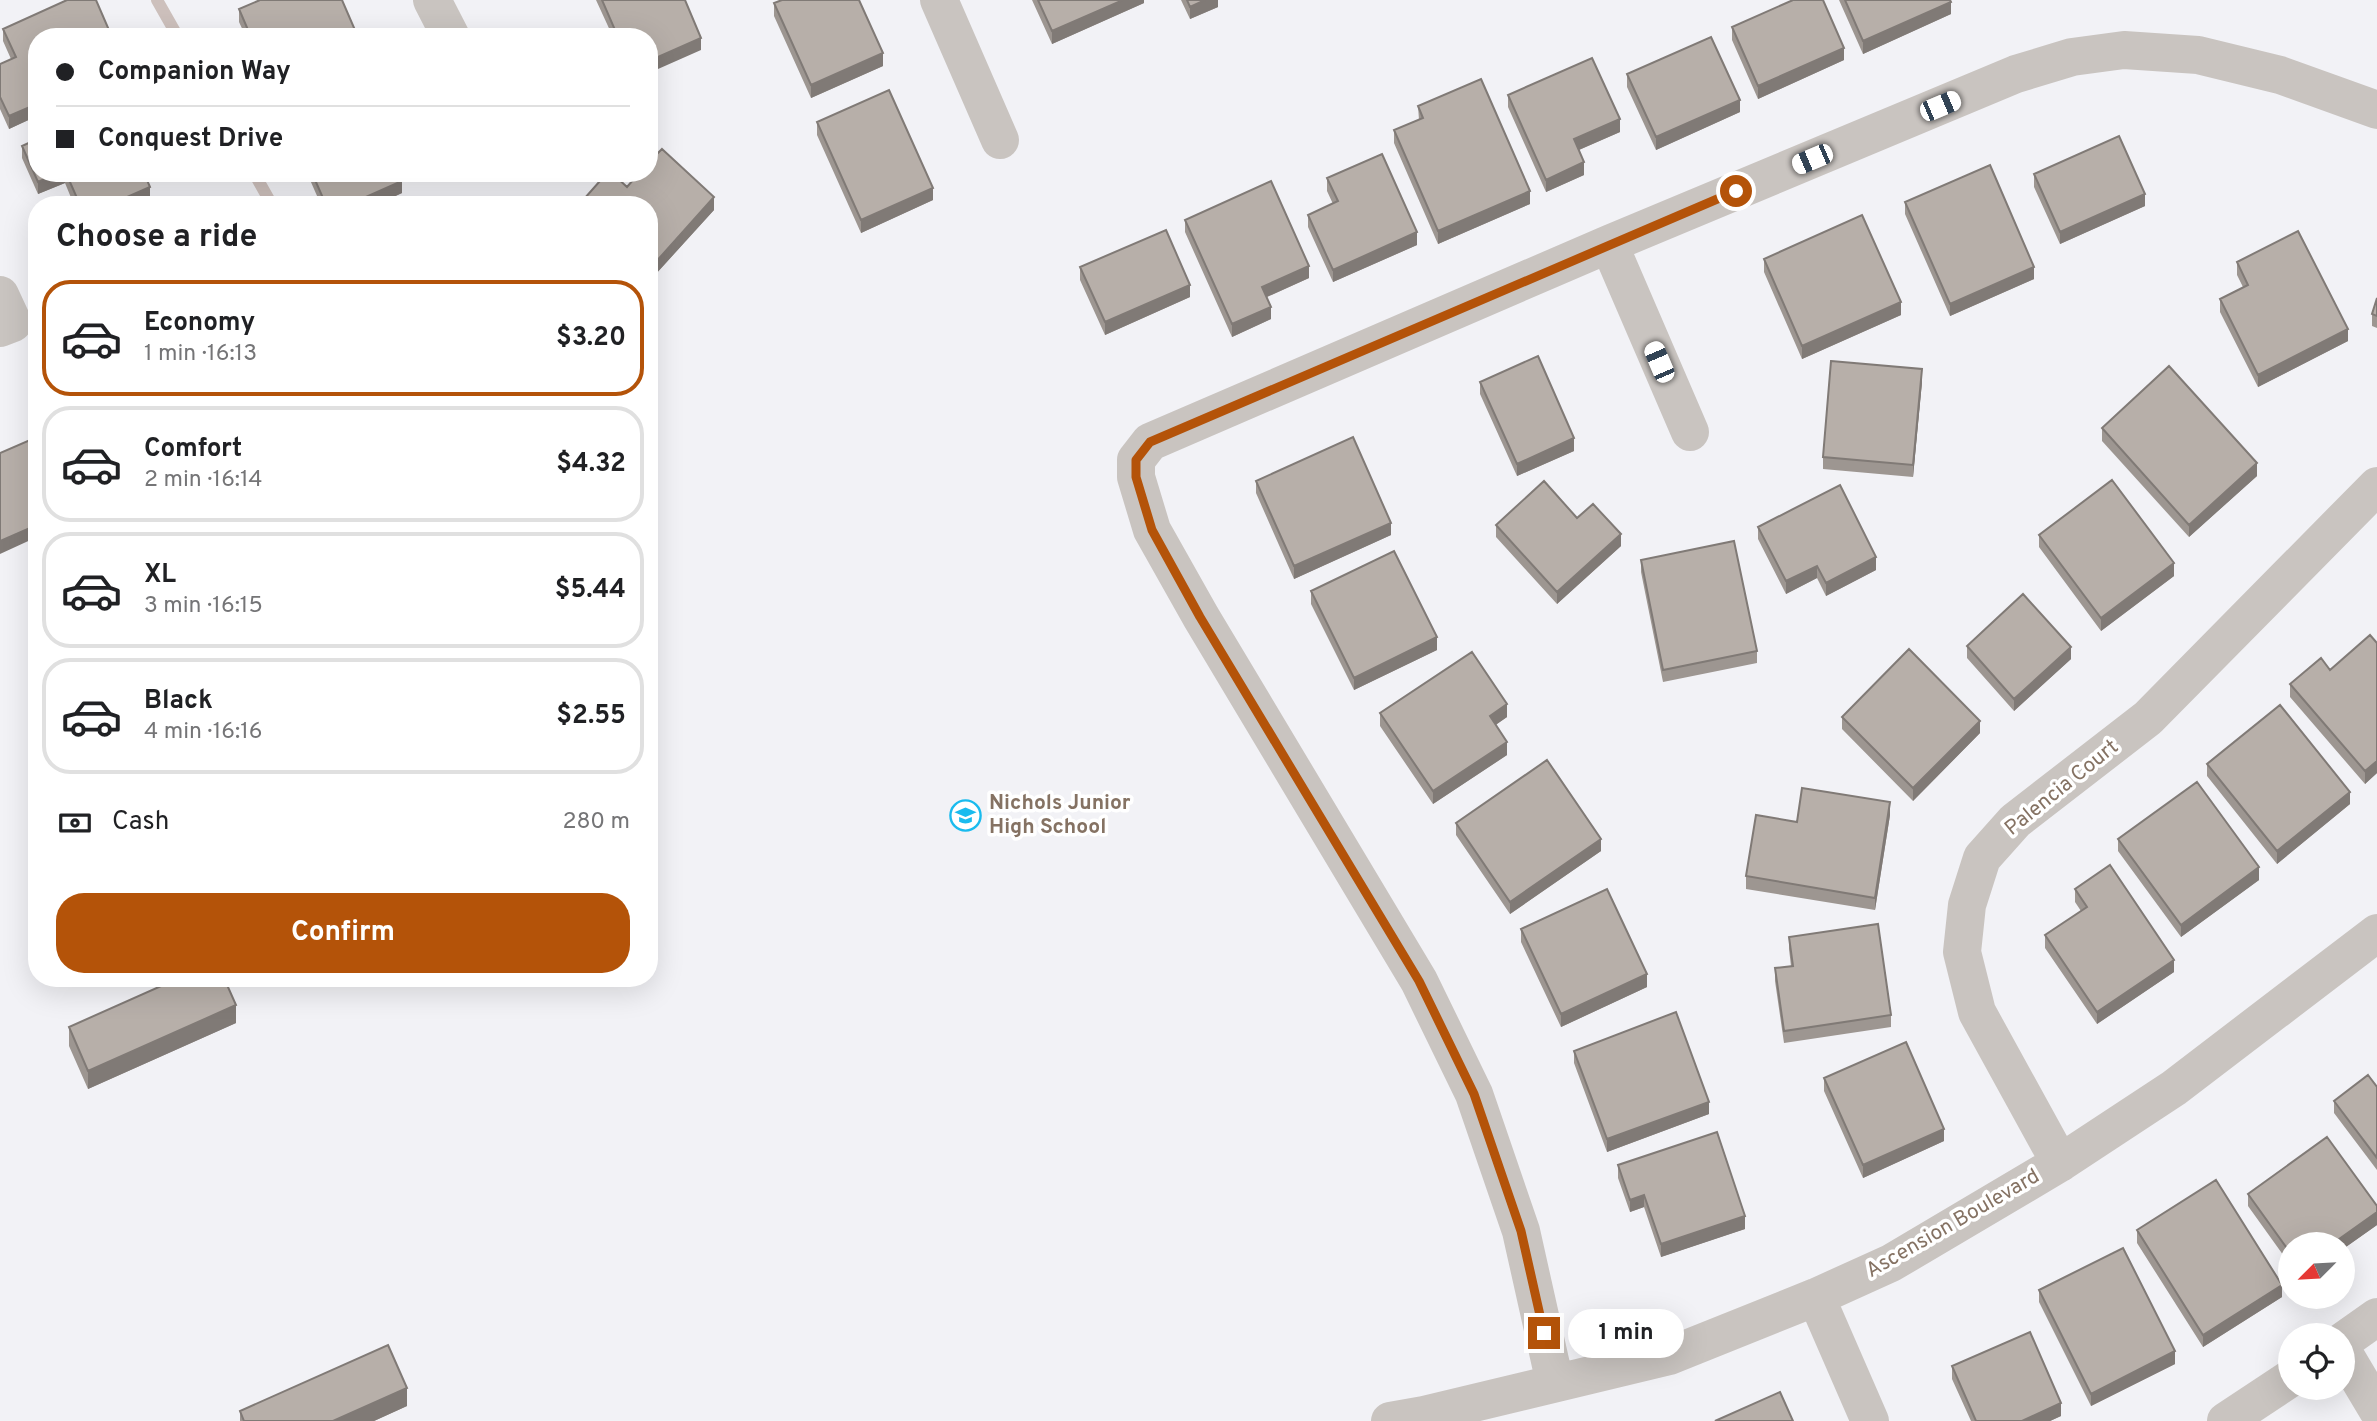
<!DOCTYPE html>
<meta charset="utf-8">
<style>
:root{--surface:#fff;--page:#f2f2f2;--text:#202124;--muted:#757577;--line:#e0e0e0;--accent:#b45309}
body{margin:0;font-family:Overpass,sans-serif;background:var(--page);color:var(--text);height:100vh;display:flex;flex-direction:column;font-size:26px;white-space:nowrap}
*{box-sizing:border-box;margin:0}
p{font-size:23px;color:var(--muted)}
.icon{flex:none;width:38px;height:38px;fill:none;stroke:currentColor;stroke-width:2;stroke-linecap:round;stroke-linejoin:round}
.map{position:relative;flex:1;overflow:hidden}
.sheet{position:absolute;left:28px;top:196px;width:630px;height:791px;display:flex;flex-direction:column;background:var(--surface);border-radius:28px;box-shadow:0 7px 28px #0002}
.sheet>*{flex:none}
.hud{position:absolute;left:28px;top:28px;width:630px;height:154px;border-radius:28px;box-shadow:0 7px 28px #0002;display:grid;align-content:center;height:154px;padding:0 28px;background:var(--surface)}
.needle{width:46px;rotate:246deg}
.buttons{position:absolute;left:2278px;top:1232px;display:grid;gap:14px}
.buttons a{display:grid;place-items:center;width:77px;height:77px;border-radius:50%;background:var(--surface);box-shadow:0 7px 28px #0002;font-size:35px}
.end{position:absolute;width:32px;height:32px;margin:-16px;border:9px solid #b45309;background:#fff;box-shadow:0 0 0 4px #fff}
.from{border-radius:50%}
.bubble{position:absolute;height:49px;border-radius:24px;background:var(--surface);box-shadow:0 7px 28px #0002;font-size:23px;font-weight:700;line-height:49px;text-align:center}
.car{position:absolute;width:21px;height:42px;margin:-21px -10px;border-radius:9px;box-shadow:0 0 5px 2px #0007;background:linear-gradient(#fff 24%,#345 0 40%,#fff 0 76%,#345 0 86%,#fff 0)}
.hud b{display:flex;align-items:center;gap:24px;height:66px;font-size:26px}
.hud b+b{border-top:2px solid var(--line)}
.hud i{width:18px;height:18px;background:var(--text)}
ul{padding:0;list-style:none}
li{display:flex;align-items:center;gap:21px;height:116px;margin:0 14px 10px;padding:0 14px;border:4px solid var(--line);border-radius:28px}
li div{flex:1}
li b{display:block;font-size:26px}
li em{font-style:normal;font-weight:700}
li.active{border-color:var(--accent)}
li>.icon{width:63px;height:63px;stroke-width:1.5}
h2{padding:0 28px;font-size:32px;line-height:84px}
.pay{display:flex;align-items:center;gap:18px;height:77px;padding:0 28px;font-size:26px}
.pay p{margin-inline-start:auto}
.button{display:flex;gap:14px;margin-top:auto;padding:14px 28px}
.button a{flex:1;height:80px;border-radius:28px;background:var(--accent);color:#fff;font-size:28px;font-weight:700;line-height:80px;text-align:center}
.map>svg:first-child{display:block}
</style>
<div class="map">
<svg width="2377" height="1421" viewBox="0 0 2377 1421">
<rect width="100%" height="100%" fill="#f2f2f6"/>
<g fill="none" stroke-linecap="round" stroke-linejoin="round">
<path stroke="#cdc0bc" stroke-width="12" d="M157,0l21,37
M254,173l18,32"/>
<path stroke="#c9c4c0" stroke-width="38" d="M432,0l19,37
M939,0l61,140
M1609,244l81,188
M0,295l13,28 -13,5
M2060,1163l-83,-151 -15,-60 5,-47 15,-47 33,-37 133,-103 229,-232
M1816,1297l54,124
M2343,1341l34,-24
M2343,1352l34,57
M1555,1383l-34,-152 -47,-137 -55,-113 -218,-364 -49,-87 -16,-53v-17l14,-18 459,-198 407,-170 56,-17 52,-7 74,5 82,20 97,35
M1390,1421l34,-6 245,-59 147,-59 75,-34 169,-100 114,-75 203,-155
M2226,1421l65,-43"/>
</g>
<path fill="#9d9691" d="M596,0h89l16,50 -52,-13h-36z
M1032,0h112v3l-92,41z
M1181,0h37v7l-28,12z
M1839,0h111l1,14 -88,40z
M774,3l109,63 -72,32 -37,-82z
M239,9l119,28h-112l-7,-15z
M1732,27l112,33 -86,39 -26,-59z
M3,29l34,8v79l-28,13 -9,-20v-45l11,-5 -8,-18z
M1627,74l113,38 -84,38 -29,-63z
M1508,95l112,37 -41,18 5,25 -38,17 -38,-85z
M1418,106l112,98 -92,40 -44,-101v-13l25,-10z
M817,122l116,78 -72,33 -44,-98z
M22,146l15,27h107l6,26 -13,6h-63l-9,-22 -27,11 -16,-36z
M307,173h92l3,20 -26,12h-55z
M2034,174l111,32 -85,38 -26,-57z
M1327,178l90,67 -84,37 -25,-55v-12l25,-11 -6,-13z
M584,199l130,11 -60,66 -5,-5v-66h-65z
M1905,202l129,77 -84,37 -45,-102z
M1185,220l124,58 -42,19 4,22 -39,18 -47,-105z
M1764,259l137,56 -99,44 -38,-87z
M2237,262l111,79 -90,46 -38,-75v-13l23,-12 -6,-12z
M1080,267l110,30 -85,38 -25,-55z
M2377,298v30l-5,-2v-12z
M1480,382l94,69 -57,25 -37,-82z
M1922,382l-9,95 -90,-8v-12z
M2102,428l155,48 -68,61 -87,-96z
M1256,481l135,54 -97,44 -38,-86z
M1577,518l44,28 -64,58 -61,-67v-12z
M1758,527l118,43 -50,26 -9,-18 -31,16 -28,-55z
M2039,535l135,41 -73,55 -62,-84z
M1641,560l116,91v12l-94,19 -22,-110z
M1311,591l126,59 -83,40 -43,-86z
M2377,643v130l-12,11 -75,-87v-13l40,-14z
M1967,646l104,13 -57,52 -47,-53z
M1380,713l127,4 -12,8 12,30 -74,49 -53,-78z
M1842,717l138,16 -67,68 -71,-72z
M2207,764l143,40 -73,60 -70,-88z
M1890,815l-15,95 -129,-21v-13l51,-54z
M1456,823l145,28 -91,63 -54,-79z
M2118,839l141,41 -78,57 -63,-86z
M2075,889l99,83 -77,52 -52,-76v-13l36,-24 -6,-9z
M1521,929l126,58 -86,40 -40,-85z
M1789,937l102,78v12l-107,16 -9,-62v-13l16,-2 -2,-17z
M236,1023l-148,66 -19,-43v-19z
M1574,1051l135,63 -102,38 -33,-89z
M1824,1078l120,63 -81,37 -39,-87z
M2377,1087v83l-43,-57v-12z
M1618,1165l127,64 -84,28 -17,-50 -14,5 -12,-34z
M2248,1194l129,31 -34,24v-5h-52v22l-43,-60z
M2137,1230l145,67 -79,50 -66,-104z
M2039,1290l136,74 -84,42 -52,-104z
M1952,1366l109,50 -11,5h-79l-19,-42z
M407,1406l-33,15h-134v-10z"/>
<path fill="#807a76" d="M1123,0h21v3l-92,41v-13z
M1205,0h13v7l-28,12v-12z
M1951,2v12l-88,40v-13z
M701,38v12l-52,23v-12z
M1844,48v12l-86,39v-13z
M883,53v13l-72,32v-13z
M1740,100v12l-84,38v-13z
M37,104v12l-28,13v-13z
M1620,119v13l-46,20v-13z
M1584,162v13l-38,17v-12z
M58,173h7v10l-27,11v-12z
M402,181v12l-26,12h-28z
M150,187v12l-13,6h-28z
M933,188v12l-72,33v-13z
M1530,191v13l-92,40v-13z
M2145,194v12l-85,38v-12z
M714,197v13l-60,66v-12z
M1417,232v13l-84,37v-12z
M1309,266v12l-47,21v-12z
M2034,267v12l-84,37v-12z
M1190,285v12l-85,38v-13z
M1901,302v13l-99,44v-13z
M1271,307v12l-39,18v-13z
M2348,329v12l-90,46v-12z
M1922,369v13l-9,95v-12z
M1574,438v13l-57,25v-12z
M2257,463v13l-68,61v-12z
M1391,523v12l-97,44v-13z
M37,525v12l-37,17v-13z
M1621,534v12l-64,58v-12z
M1876,557v13l-50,26v-13z
M2174,563v13l-73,55v-13z
M1817,566v12l-31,16v-13z
M1437,637v13l-83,40v-12z
M2071,647v12l-57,52v-12z
M1507,704v13l-17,12v-13z
M1980,721v12l-67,68v-13z
M1507,742v13l-74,49v-13z
M2377,761v12l-12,11v-13z
M2350,792v12l-73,60v-13z
M1890,802v13l-15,95v-12z
M1601,839v12l-91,63v-12z
M2259,867v13l-78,57v-12z
M2174,960v12l-77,52v-12z
M1647,974v13l-86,40v-13z
M236,1005v18l-148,66v-18z
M1709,1102v12l-102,38v-13z
M1944,1129v12l-81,37v-13z
M1644,1195v12l-14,5v-12z
M2377,1212v13l-34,24v-5h-11z
M1745,1216v13l-84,28v-13z
M2282,1285v12l-79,50v-12z
M2175,1351v13l-84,42v-12z
M407,1388v18l-33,15h-41z
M2061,1403v13l-11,5h-28z"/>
<path fill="#b7afa9" stroke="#807a76" stroke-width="2" d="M67,0h29l16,37h-75v67l-28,12 -9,-19v-33l16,-7 -13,-28z
M260,0h82l16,37h-107l-12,-28z
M602,0h83l16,38 -52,23v-24h-31z
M782,0h77l24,53 -72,32 -37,-82z
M1038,0h85l-71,31z
M1187,0h18l-15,7z
M1793,0h30l21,48 -86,38 -26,-59z
M1845,0h105l1,2 -88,39z
M1711,37l29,63 -84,37 -29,-63z
M1592,58l28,61 -46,20 10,23 -38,18 -38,-85z
M1481,79l49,112 -92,40 -44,-101 29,-12 -5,-12z
M889,90l44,98 -72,32 -44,-98z
M2119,136l26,58 -85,38 -26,-58z
M37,139v34h21l-20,9 -16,-36z
M662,149l52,48 -60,67 -5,-5v-54h-59l-6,-6 23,-26h5l15,14 12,-14h10v-11z
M1382,154l35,78 -84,38 -25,-55 30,-14 -11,-23z
M1990,165l44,102 -84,37 -45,-102z
M66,173h78l6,14 -41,18h-29z
M312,173h87l3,8 -54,24h-22z
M1271,181l38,85 -47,21 9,20 -39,17 -47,-104z
M1862,215l39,87 -99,44 -38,-87z
M1166,230l24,55 -85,37 -25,-55z
M2298,231l50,98 -90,46 -38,-76 28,-14 -11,-23z
M2377,298v18l-5,-2z
M1538,356l36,82 -57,26 -37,-82z
M1831,361l91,8 -9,96 -90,-8z
M2169,366l88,97 -68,62 -87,-97z
M37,437v88l-37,16v-88z
M1353,437l38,86 -97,43 -38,-85z
M2112,480l62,83 -73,55 -62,-83z
M1544,481l33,37 16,-14 28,30 -64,58 -61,-67z
M1840,485l36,72 -50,26 -9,-17 -31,15 -28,-54z
M1734,541l23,110 -94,19 -22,-110z
M1394,551l43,86 -83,41 -43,-87z
M2023,594l48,53 -57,52 -47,-53z
M2370,635l7,8v118l-12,10 -75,-87 31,-26 9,12z
M1909,649l71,72 -67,67 -71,-71z
M1472,652l35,52 -17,12 17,26 -74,49 -53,-78z
M2280,705l70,87 -73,59 -70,-87z
M1547,760l54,79 -91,63 -54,-79z
M2197,782l62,85 -78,58 -63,-86z
M1802,788l88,14 -15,96 -129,-22 10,-61 41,7z
M2110,865l64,95 -77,52 -52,-77 42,-28 -12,-18z
M1607,889l40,85 -86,40 -40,-85z
M1878,924l13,91 -107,16 -9,-63 18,-2 -4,-29z
M179,978h45l12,27 -148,66 -19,-44z
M1676,1012l33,90 -102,37 -33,-88z
M1906,1042l38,87 -81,36 -39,-87z
M2368,1075l9,12v71l-43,-57z
M1717,1132l28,84 -84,28 -17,-49 -14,5 -12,-35z
M2327,1137l50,69v6l-45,32h-41v10l-43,-60z
M2216,1180l66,105 -79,50 -66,-105z
M2123,1248l52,103 -84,43 -52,-104z
M2030,1332l31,71 -39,18h-46l-24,-55z
M388,1345l19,43 -74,33h-89l-4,-10z
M1780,1392l13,29h-78z"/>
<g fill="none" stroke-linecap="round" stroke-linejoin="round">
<path stroke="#b45309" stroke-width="9" d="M1544,1333l-23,-102 -47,-137 -55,-113 -219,-364 -48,-87 -16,-53v-17l14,-18 586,-251"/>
</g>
<defs>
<symbol id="school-ring" viewBox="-11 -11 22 22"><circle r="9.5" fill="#fff" stroke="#1abbee" stroke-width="1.5"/><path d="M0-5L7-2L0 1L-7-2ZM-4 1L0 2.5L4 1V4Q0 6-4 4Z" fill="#1abbee"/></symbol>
</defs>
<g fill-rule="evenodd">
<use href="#school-ring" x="948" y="798" width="35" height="35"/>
</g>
<g text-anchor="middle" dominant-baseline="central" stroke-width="7" stroke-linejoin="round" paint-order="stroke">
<g font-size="21" fill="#857263" stroke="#fff">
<text transform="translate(2062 788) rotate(-39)">Palencia Court</text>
<text transform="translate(1953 1224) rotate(-30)">Ascension Boulevard</text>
</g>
<g font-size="21" font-weight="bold" fill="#857263" stroke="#fff" text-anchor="start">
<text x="989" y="803">Nichols Junior<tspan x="989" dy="24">High School</tspan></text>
</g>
</g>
</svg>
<div class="buttons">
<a><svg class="needle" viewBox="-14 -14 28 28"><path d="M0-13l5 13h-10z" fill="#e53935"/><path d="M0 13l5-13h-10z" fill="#757577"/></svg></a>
<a><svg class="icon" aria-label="locate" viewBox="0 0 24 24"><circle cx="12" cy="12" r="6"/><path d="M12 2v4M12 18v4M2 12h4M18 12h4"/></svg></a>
</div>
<i class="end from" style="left:1736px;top:191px"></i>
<i class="end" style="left:1544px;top:1333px"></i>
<div class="bubble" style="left:1568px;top:1309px;width:116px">1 min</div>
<i class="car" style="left:1940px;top:106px;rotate:67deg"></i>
<i class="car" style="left:1812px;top:159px;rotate:247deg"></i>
<i class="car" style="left:1659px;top:362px;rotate:337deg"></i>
<div class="hud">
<b><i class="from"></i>Companion Way</b>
<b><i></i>Conquest Drive</b>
</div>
<section class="sheet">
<h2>Choose a ride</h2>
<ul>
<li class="active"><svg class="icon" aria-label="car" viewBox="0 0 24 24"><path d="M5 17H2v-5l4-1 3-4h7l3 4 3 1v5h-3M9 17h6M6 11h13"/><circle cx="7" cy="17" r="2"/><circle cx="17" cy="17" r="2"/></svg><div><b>Economy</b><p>1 min · 16:13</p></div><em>$3.20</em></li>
<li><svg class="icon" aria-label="car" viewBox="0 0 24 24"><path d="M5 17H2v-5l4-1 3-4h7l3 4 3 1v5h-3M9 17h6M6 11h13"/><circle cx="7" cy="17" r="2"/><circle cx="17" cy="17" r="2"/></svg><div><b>Comfort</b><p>2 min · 16:14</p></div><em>$4.32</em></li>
<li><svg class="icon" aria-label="car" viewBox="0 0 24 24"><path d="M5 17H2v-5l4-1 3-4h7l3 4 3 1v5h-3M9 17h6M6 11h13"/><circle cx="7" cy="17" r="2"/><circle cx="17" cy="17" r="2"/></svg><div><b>XL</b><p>3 min · 16:15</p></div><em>$5.44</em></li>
<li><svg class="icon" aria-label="car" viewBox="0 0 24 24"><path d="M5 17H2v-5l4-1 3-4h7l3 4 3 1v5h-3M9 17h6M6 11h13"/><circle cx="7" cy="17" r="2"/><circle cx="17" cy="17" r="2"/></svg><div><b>Black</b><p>4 min · 16:16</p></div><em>$2.55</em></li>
</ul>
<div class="pay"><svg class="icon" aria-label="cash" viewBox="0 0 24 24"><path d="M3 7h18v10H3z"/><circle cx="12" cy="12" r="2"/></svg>Cash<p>280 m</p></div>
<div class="button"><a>Confirm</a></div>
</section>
</div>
